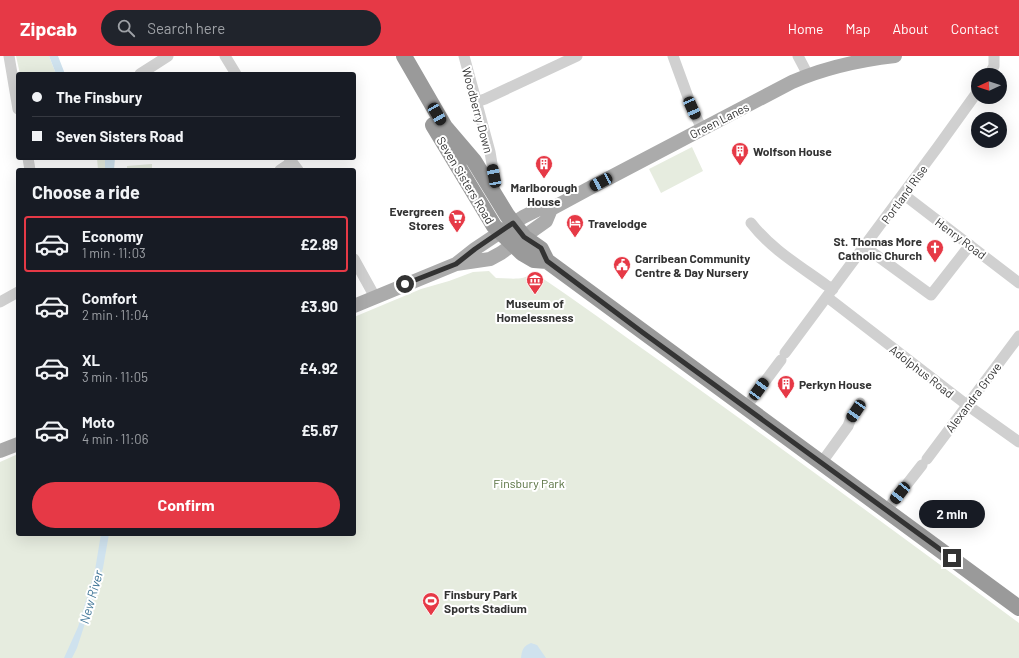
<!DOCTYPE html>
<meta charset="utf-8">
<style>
:root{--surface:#171b24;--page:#20242c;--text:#f1f3f6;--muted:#9ea1a6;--line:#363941;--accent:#e63946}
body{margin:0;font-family:Barlow,sans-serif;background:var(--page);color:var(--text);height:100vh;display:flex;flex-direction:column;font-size:15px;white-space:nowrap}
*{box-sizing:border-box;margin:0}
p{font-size:13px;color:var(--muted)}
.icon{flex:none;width:22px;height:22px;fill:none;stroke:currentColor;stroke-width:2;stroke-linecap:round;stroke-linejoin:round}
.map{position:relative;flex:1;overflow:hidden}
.side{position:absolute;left:16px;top:112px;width:340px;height:368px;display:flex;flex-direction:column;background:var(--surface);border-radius:4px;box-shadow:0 4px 16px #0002}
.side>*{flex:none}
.banner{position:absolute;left:16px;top:16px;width:340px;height:88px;border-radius:4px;box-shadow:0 4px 16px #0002;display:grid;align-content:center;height:88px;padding:0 16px;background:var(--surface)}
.needle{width:26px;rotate:267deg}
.fabs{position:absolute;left:971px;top:12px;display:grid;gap:8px}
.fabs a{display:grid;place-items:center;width:36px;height:36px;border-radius:50%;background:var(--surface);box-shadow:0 4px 16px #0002;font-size:20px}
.end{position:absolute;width:18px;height:18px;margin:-9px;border:5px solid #333;background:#fff;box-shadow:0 0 0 2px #fff}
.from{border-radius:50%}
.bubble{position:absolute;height:28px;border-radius:14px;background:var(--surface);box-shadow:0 4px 16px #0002;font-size:13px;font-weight:700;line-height:28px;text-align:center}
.car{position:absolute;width:12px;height:24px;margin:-12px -6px;border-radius:5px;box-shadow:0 0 3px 1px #0007;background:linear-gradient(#222 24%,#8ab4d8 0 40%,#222 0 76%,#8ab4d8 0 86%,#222 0)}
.banner b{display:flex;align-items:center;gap:14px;height:38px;font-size:15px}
.banner b+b{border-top:1px solid var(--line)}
.banner i{width:10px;height:10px;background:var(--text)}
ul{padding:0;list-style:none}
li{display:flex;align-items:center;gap:12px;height:56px;margin:0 8px 6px;padding:0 8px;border:2px solid transparent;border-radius:4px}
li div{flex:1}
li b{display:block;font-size:15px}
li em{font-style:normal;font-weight:700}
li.selected{border-color:var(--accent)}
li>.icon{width:36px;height:36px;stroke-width:1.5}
h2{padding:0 16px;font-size:18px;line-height:48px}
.primary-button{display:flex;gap:8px;margin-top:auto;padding:8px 16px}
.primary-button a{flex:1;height:46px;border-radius:24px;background:var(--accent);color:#fff;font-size:16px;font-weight:700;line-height:46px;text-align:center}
header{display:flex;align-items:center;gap:24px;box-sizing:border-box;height:56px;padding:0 20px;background:var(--accent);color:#fff}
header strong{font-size:19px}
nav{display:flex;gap:22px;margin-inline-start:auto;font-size:14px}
.search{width:280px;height:36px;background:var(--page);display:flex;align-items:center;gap:10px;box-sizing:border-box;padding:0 14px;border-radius:22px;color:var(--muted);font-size:15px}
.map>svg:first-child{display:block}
</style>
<header>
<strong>Zipcab</strong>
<div class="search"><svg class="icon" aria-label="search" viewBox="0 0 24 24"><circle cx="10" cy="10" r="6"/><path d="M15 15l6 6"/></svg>Search here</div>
<nav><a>Home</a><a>Map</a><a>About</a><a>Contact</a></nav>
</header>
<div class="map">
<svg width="1019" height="602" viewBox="0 0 1019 602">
<rect width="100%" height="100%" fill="#fff"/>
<path fill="#e6ecdf" d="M16,0h33l7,18h-36z
M692,91l11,24 -42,22 -12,-24z
M97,102h8v12h-7z
M152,108v6h-25v-4z
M489,215l7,7c12,0 26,3 36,-4l1,-2c44,29 87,61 131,92 119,85 237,172 355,259v35h-1019v-196l18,-8v80h336v-217l67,-28 28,-8 24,-9z"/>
<path fill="#cfe2ee" d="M49,0h9l7,18h-9z
M105,102h10l-1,12h-9z
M101,478h8l-6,34 -26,80 -5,10h-8l14,-31 17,-57z
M531,587l6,2 9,13h-25c1,-8 2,-12 10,-15z"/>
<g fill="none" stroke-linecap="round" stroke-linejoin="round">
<path stroke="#d0d0d0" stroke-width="11" d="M9,0l9,53
M225,0l11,18
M464,0l26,96 4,24v6l-6,3
M673,0l19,52 10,21
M798,0l10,19
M140,18l28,-18
M989,19l5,-9v-10
M476,46l9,-3 92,-43
M28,102l2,12
M289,102l9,12
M280,114l12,-8
M903,138l116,89
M751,167c20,26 49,43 75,62l7,4
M865,191l66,48 39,-50
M354,203l21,38
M827,241l140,108 52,37
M0,246l18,-10
M785,297l152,-205 41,-57
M746,351l35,-47
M927,403l92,-123
M822,406l26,-36 3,-8 9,-15
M886,455l36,-46"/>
<path stroke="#ababab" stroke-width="14" d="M456,208l19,-15 48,-32 16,-8h12l37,-20 204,-107c32,-14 68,-22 103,-26
M354,250l102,-42 34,-5 11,-6 45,-32 5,-12
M0,395l18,-7"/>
<path stroke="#9a9a9a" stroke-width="16" d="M404,0l41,71 29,34 33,54 17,22 17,12 6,12 472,347
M433,69l61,101 28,27 12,7 13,1"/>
</g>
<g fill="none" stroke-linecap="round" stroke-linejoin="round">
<path stroke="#333" stroke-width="5" d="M405,228l51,-20 19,-15 38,-26 11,14 17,11 6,13 95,71 310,226"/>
</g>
<defs>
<symbol id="building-pin" viewBox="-11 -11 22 30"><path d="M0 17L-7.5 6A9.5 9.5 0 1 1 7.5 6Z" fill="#e63946" stroke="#fff"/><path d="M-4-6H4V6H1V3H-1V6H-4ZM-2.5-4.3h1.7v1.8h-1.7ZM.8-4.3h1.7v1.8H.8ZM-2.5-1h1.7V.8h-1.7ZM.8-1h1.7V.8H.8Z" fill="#fff"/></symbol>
<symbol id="supermarket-pin" viewBox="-11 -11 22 30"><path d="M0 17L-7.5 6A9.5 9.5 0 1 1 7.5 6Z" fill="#e63946" stroke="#fff"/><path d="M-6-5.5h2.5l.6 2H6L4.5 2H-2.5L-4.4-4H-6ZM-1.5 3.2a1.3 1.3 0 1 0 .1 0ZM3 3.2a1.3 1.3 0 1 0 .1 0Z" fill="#fff"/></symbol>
<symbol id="hotel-pin" viewBox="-11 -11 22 30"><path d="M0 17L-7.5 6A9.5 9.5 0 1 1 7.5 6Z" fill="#e63946" stroke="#fff"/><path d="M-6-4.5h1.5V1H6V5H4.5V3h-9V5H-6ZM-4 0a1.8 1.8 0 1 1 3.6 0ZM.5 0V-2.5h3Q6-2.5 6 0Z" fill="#fff"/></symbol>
<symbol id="church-pin" viewBox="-11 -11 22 30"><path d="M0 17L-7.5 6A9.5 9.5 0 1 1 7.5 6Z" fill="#e63946" stroke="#fff"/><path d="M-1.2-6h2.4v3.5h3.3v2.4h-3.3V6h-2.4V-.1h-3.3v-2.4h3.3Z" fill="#fff"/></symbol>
<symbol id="civic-pin" viewBox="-11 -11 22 30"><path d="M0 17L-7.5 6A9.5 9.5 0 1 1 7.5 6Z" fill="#e63946" stroke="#fff"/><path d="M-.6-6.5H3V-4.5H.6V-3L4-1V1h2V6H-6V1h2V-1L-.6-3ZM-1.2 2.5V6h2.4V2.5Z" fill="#fff"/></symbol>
<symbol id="museum-pin" viewBox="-11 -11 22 30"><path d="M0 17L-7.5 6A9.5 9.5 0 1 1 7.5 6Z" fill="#e63946" stroke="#fff"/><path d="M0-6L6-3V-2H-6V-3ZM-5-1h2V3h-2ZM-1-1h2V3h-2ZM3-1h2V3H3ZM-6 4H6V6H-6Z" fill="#fff"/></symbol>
<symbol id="stadium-pin" viewBox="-11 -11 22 30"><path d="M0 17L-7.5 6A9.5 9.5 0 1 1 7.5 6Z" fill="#e63946" stroke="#fff"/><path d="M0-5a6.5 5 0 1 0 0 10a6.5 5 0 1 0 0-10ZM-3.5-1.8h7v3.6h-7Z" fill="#fff"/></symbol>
</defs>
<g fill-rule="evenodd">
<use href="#building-pin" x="730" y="85" width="20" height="27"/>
<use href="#building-pin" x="534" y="98" width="20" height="27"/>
<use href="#supermarket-pin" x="447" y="152" width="20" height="27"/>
<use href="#hotel-pin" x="565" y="157" width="20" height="27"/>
<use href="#church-pin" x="925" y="182" width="20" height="27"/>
<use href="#civic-pin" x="612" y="199" width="20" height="27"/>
<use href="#museum-pin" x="525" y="214" width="20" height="27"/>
<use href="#building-pin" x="776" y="318" width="20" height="27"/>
<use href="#stadium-pin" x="421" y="535" width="20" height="27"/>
</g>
<g text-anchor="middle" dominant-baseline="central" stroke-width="4" stroke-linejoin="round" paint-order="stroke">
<g font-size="12" fill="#333" stroke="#fff">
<text transform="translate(478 54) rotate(75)">Woodberry Down</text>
<text transform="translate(719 64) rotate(-27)">Green Lanes</text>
<text transform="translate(466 124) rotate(59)">Seven Sisters Road</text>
<text transform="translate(904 138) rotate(-54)">Portland Rise</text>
<text transform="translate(961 182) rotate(37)">Henry Road</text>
<text transform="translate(922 315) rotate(38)">Adolphus Road</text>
<text transform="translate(973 341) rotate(-53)">Alexandra Grove</text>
</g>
<g font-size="12" font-weight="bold" fill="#333" stroke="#fff" text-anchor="start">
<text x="753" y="95">Wolfson House</text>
<text x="544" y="131" text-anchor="middle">Marlborough<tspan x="544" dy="14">House</tspan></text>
<text x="444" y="155" text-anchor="end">Evergreen<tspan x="444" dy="14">Stores</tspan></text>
<text x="588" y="167">Travelodge</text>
<text x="922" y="185" text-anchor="end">St. Thomas More<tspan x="922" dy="14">Catholic Church</tspan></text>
<text x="635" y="202">Carribean Community<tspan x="635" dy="14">Centre &amp; Day Nursery</tspan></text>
<text x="535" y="247" text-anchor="middle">Museum of<tspan x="535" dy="14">Homelessness</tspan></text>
<text x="799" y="328">Perkyn House</text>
<text x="444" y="538">Finsbury Park<tspan x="444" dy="14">Sports Stadium</tspan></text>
</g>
<g font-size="12" fill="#56703f" stroke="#fff">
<text x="529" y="427">Finsbury Park</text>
</g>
<g font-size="13" font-style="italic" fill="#3f7597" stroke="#fff">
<text transform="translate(91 541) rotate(-74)">New River</text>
</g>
</g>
</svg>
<div class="fabs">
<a><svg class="needle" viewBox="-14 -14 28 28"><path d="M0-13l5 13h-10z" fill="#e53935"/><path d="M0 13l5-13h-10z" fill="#9ea1a6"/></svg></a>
<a><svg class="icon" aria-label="layers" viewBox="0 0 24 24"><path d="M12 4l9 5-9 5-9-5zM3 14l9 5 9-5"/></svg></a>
</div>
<i class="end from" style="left:405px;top:228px"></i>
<i class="end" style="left:952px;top:502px"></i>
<div class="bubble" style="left:919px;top:444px;width:66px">2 min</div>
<i class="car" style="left:692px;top:52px;rotate:156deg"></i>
<i class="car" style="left:437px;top:58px;rotate:150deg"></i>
<i class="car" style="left:494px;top:120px;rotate:349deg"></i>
<i class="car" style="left:601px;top:126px;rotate:242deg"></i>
<i class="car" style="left:759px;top:333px;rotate:36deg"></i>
<i class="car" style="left:856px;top:355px;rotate:214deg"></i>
<i class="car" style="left:900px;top:437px;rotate:218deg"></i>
<div class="banner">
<b><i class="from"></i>The Finsbury</b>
<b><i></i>Seven Sisters Road</b>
</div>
<section class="side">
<h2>Choose a ride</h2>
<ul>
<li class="selected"><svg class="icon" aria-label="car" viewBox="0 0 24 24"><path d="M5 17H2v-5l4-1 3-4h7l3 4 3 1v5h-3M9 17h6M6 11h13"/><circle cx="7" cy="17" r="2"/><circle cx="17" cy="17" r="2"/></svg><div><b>Economy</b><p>1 min · 11:03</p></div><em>£2.89</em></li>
<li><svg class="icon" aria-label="car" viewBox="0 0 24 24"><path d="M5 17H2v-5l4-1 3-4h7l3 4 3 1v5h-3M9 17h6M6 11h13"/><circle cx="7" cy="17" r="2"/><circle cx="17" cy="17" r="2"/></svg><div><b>Comfort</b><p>2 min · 11:04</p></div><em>£3.90</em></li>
<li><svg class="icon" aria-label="car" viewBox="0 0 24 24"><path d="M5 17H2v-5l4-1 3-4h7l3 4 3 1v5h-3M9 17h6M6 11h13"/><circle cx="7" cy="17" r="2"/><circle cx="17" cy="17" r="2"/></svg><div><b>XL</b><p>3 min · 11:05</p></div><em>£4.92</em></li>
<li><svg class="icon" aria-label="car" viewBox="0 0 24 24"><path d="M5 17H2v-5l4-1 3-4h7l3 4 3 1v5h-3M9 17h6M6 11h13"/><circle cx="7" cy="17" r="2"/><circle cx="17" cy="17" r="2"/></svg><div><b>Moto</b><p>4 min · 11:06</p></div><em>£5.67</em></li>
</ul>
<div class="primary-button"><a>Confirm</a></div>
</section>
</div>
